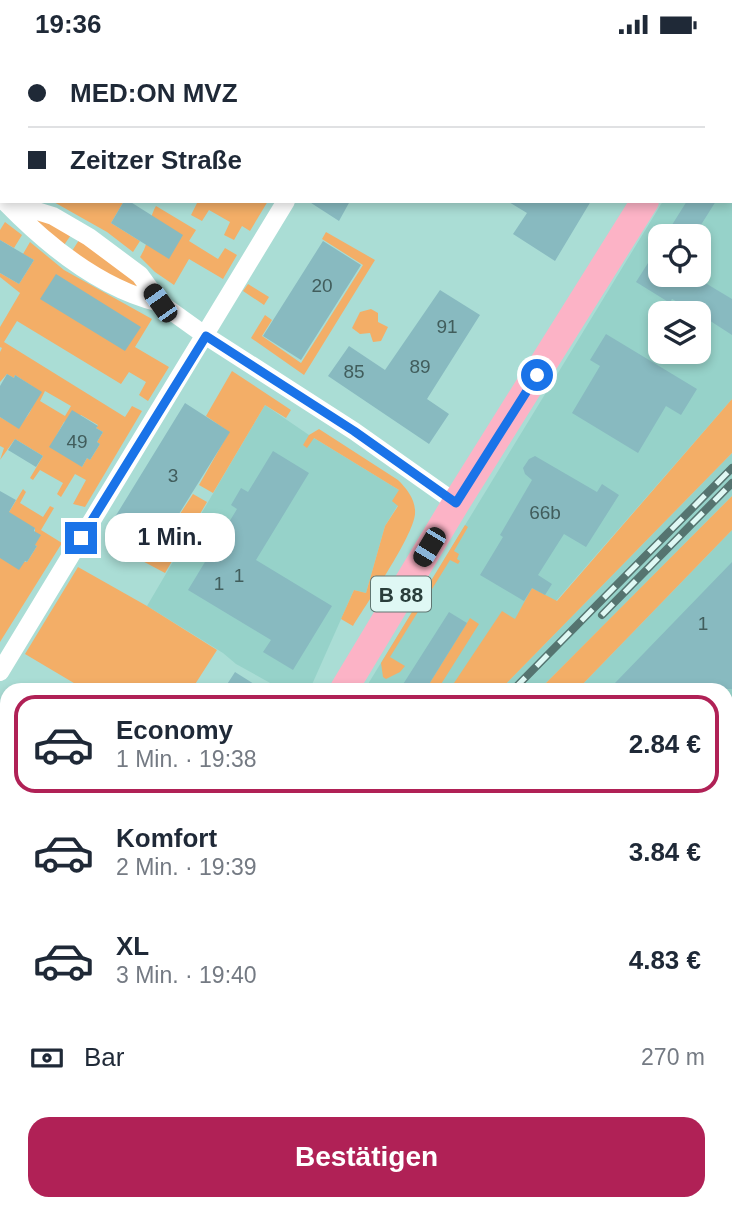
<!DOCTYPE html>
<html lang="de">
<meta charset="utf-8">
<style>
:root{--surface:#fff;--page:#f6f6f7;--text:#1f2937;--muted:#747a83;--line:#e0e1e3;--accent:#b02156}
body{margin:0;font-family:Helvetica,sans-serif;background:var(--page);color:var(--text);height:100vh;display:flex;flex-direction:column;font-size:26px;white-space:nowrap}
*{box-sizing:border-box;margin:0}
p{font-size:23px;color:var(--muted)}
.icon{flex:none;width:38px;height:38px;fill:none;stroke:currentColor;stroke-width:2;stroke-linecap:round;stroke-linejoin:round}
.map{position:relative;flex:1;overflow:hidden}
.details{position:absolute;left:0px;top:634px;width:733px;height:528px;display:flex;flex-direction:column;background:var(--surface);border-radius:21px 21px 0 0;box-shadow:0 4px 10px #0003}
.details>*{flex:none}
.banner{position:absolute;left:0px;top:0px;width:733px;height:154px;box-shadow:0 4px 10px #0003;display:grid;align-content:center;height:154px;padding:0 28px;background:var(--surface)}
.fabs{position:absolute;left:648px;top:175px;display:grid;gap:14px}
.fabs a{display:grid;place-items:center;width:63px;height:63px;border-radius:14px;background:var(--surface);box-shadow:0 4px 10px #0003;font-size:35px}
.end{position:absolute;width:32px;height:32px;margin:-16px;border:9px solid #1a73e8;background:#fff;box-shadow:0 0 0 4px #fff}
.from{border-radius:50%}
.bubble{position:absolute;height:49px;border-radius:21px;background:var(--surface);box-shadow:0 4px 10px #0003;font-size:23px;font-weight:800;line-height:49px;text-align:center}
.car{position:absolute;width:21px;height:42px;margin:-21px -10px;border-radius:9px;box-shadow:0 0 5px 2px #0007;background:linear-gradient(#222 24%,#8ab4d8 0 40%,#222 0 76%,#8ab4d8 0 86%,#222 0)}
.banner b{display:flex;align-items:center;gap:24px;height:66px;font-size:26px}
.banner b+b{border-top:2px solid var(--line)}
.banner i{width:18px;height:18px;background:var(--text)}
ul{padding:12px 0 0;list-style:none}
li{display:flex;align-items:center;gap:21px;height:98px;margin:0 14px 10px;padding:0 14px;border:4px solid transparent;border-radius:21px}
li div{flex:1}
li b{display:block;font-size:26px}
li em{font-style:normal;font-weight:800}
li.active{border-color:var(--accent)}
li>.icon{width:63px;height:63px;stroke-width:1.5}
.pay{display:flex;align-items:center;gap:18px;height:77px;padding:0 28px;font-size:26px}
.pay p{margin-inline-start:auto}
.button{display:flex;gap:14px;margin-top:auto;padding:14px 28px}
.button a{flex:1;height:80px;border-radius:21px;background:var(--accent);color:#fff;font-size:28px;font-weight:800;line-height:80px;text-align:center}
.status{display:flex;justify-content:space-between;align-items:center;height:49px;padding:0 35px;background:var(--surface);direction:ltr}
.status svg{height:19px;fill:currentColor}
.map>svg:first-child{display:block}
</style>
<div class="status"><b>19:36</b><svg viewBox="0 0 49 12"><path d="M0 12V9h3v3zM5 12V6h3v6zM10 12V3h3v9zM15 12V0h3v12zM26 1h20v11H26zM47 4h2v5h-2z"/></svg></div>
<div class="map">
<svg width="732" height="1162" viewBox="0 0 732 1162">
<rect width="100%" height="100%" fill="#aaddd5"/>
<path fill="#96d2c9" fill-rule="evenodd" d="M732,43v307l-176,202 -96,88h-95l298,-488h69zM660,187h38v39h-38zM660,264h38v39h-38z
M265,356l44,30 90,55 -1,15 -13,21 -19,67 -12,-3 -44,99h-29l-45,-25 -13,-11 -76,-47z
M732,404v43l-192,193h-39z
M732,481v353l-6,-6v-188h-148z
M726,852l6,5v305h-137l-7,-7h138z
M83,1155h31l-5,7h-31z
M144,1155h191l-6,7h-190z
M537,1155h28l7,7h-31l1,-2z"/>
<path fill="#f3ae67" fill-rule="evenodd" d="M52,152h72l-13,22 29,18 -7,11 -26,-20z
M194,152h74l-18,30 -8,-5 -8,14 -10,-5 6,-13 -21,-12 -7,11 -11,-6 6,-12z
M156,157l40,24 -7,11 29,18 7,-11 12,7 -14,24 -34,-20 -15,26 -19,-13 -15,-15c12,-17 6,-34 16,-51z
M32,166l41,17 -11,16z
M5,173l17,13 -8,13 -14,-8v-10z
M326,183l49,28 -71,115 -53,-37 14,-23 7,5 -10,16 39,27 62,-98 -41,-26z
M81,188l40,28 21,27 -72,-38z
M30,193l34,28 88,49 -17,28 34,20 -21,34 -9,-6 7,-13 -17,-10 -8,12 -104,-63 -13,21 121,75 7,-11 10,5 -57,96 -12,-3 13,-24 -11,-6 -14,23 -4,-3 6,-11 -23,-13 -7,10 -3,-2 13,-22 -28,-17 -15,21 4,-12 -4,-2v-29l17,10c15,-14 18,-20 15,-41l-17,-11 -1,3 -7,-4 -7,8v-30l2,-4 -2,-1v-20l20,-34 -20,-16v-4l19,11 15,-24 -11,-6zM45,342l26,15 -6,10 -25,-15zM81,366l17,10 -2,3 7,4 -6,10 3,2 -10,16 -3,-2 -5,9 -27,-29 9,-16z
M248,235l21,13 -5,8 -21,-14z
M371,260l7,4v9l10,5 -7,14 -8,1 -3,-9 -10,1 -8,-6 8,-16z
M232,322l59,39 -5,8 -21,-13 -52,88 -14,-8 30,-53 -23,-16z
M732,350v54l-231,236h-51l52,-78 13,8 17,-31 25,13z
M319,380l79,51c9,9 18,20 17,34 -2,23 -48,89 -62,112l-12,-7 13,-29 12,3 19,-67 13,-20 -6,-5 7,-11 -85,-52 -7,10 -4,-3 6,-10z
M23,440l3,3 -6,11 23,14 7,-11 4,2 -13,22 21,13 -62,99v-84l27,4 10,-16 -2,-1v-17l-35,-1z
M193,445l14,8 -42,71 -30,-16 12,-19 12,8z
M732,447v34l-154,159h-38z
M465,476l3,2 -14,24 5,3 -2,5 3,2 -2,3 -8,-4 -60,97 15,9 -5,6 -14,7 -3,-2 -2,-14z
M78,518l69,39 70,44 -25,39h-108l-59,-35z
M470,569l9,6 -41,65h-12z
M7,1134v21h76l-5,7h-78v-20z
M114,1155h30l-5,7h-30z
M364,1155h46l7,7h-60z
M641,1155h48l-7,7h-48z"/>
<path fill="#88bac0" d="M124,152h5l54,34 -14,24 -58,-36z
M308,152h42l-11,20z
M507,152h84l-36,60 -42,-27 14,-21z
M687,152h29l-22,35h-29z
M0,191l34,20 -15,24 -19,-11z
M323,192l38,24 -60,95 -38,-24z
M660,195v31h32l40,24v36l-34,-22 -26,-14 -2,4 -34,-21z
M56,225l85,53 -16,24 -85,-52z
M440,241l40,25 -53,84 22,15 -20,30 -101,-68 21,-30 36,24z
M606,285l91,55 -16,26 -15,-9 -28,47 -66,-40 28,-47 -10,-6z
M7,325l7,4 1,-3 27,17 -23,37 -19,-12v-31z
M185,354l45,29 -71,114 -44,-29z
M72,361l26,16 -2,2 7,4 -6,10 3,2 -10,16 -3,-2 -5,9 -33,-20z
M15,390l28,17 -7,11 -28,-17z
M273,402l36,22 -53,87 76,46 -39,64 -30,-18 8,-12 -83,-50 49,-81 -6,-4 10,-17 7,4z
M535,407l62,36 5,-8 17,11 -33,52 -22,-13 -26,41 14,9 -7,11 -13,-7 -8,13 -44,-26 23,-38 -3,-2 32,-55 -7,-6 -2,-6 6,-9z
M0,442l16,9 -7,12 26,16 -1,3 7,4 -6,10 2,1 -10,16 -2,-1 -6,9 -19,-12z
M732,513v127h-110l-7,-6z
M449,563l18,11 -41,66h-26z
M235,623l27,17h-38z"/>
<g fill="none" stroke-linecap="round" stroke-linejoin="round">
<path stroke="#fff" stroke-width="18" d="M377,2l2,-2
M0,11l2,-3
M5,152l48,15 36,21 51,38 20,28 46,33 148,95 102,72
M7,155c42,43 94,85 153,99
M0,623l286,-471
M726,840l6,6
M578,1155l7,7
M339,1162l6,-7"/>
<path stroke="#fcb3c6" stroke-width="28" d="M732,15v-1
M344,640l112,-186 189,-302
M0,1120l7,-8"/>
<defs>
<path id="rail" d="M602,566l130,-132
M514,640l218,-221
M85,1162l5,-7
M99,1162l5,-7"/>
</defs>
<use href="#rail" stroke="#557470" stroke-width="8"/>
<use href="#rail" stroke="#dff8f4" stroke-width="5" stroke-dasharray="16" stroke-linecap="butt"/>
</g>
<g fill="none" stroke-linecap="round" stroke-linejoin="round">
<path stroke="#1a73e8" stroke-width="9" d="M81,489l125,-202 148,95 102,72 81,-128"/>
</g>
<g text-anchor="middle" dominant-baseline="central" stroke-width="7" stroke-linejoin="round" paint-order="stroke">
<g font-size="19" fill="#415d5c">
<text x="322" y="236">20</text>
<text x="447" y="277">91</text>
<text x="420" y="317">89</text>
<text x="354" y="322">85</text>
<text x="77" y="392">49</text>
<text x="173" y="426">3</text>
<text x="545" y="463">66b</text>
<text x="239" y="526">1</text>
<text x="219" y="534">1</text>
<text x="703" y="574">1</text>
</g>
<rect fill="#dff8f4" stroke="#607672" stroke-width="2" x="371" y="527.5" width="60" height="35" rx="5"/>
<g font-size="21" font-weight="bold" fill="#293e3b">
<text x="401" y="545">B 88</text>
</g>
</g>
</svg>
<div class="fabs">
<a><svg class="icon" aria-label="locate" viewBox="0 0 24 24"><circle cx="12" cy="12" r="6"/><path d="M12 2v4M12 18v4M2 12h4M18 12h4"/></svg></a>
<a><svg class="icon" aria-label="layers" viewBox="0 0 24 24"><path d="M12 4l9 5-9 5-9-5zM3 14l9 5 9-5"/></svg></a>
</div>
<i class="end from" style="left:537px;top:326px"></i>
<i class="end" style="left:81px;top:489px"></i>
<div class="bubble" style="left:105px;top:464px;width:130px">1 Min.</div>
<i class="car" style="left:160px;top:254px;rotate:325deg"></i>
<i class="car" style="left:429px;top:498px;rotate:211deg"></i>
<div class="banner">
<b><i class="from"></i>MED:ON MVZ</b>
<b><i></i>Zeitzer Straße</b>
</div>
<section class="details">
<ul>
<li class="active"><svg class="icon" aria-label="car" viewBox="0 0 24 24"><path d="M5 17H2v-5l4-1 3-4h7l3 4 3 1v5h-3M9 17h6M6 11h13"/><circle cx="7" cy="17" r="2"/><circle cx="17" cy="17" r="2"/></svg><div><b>Economy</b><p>1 Min. · 19:38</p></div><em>2.84 €</em></li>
<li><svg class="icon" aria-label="car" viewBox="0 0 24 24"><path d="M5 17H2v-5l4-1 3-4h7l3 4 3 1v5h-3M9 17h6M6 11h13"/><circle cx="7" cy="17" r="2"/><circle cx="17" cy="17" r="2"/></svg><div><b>Komfort</b><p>2 Min. · 19:39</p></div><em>3.84 €</em></li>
<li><svg class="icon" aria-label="car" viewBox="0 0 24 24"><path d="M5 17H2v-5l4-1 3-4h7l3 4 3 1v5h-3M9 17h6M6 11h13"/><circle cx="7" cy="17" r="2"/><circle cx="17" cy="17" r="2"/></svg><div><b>XL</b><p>3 Min. · 19:40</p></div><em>4.83 €</em></li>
</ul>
<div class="pay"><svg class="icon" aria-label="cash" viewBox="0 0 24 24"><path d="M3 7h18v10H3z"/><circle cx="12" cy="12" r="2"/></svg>Bar<p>270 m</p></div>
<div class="button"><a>Bestätigen</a></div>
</section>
</div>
